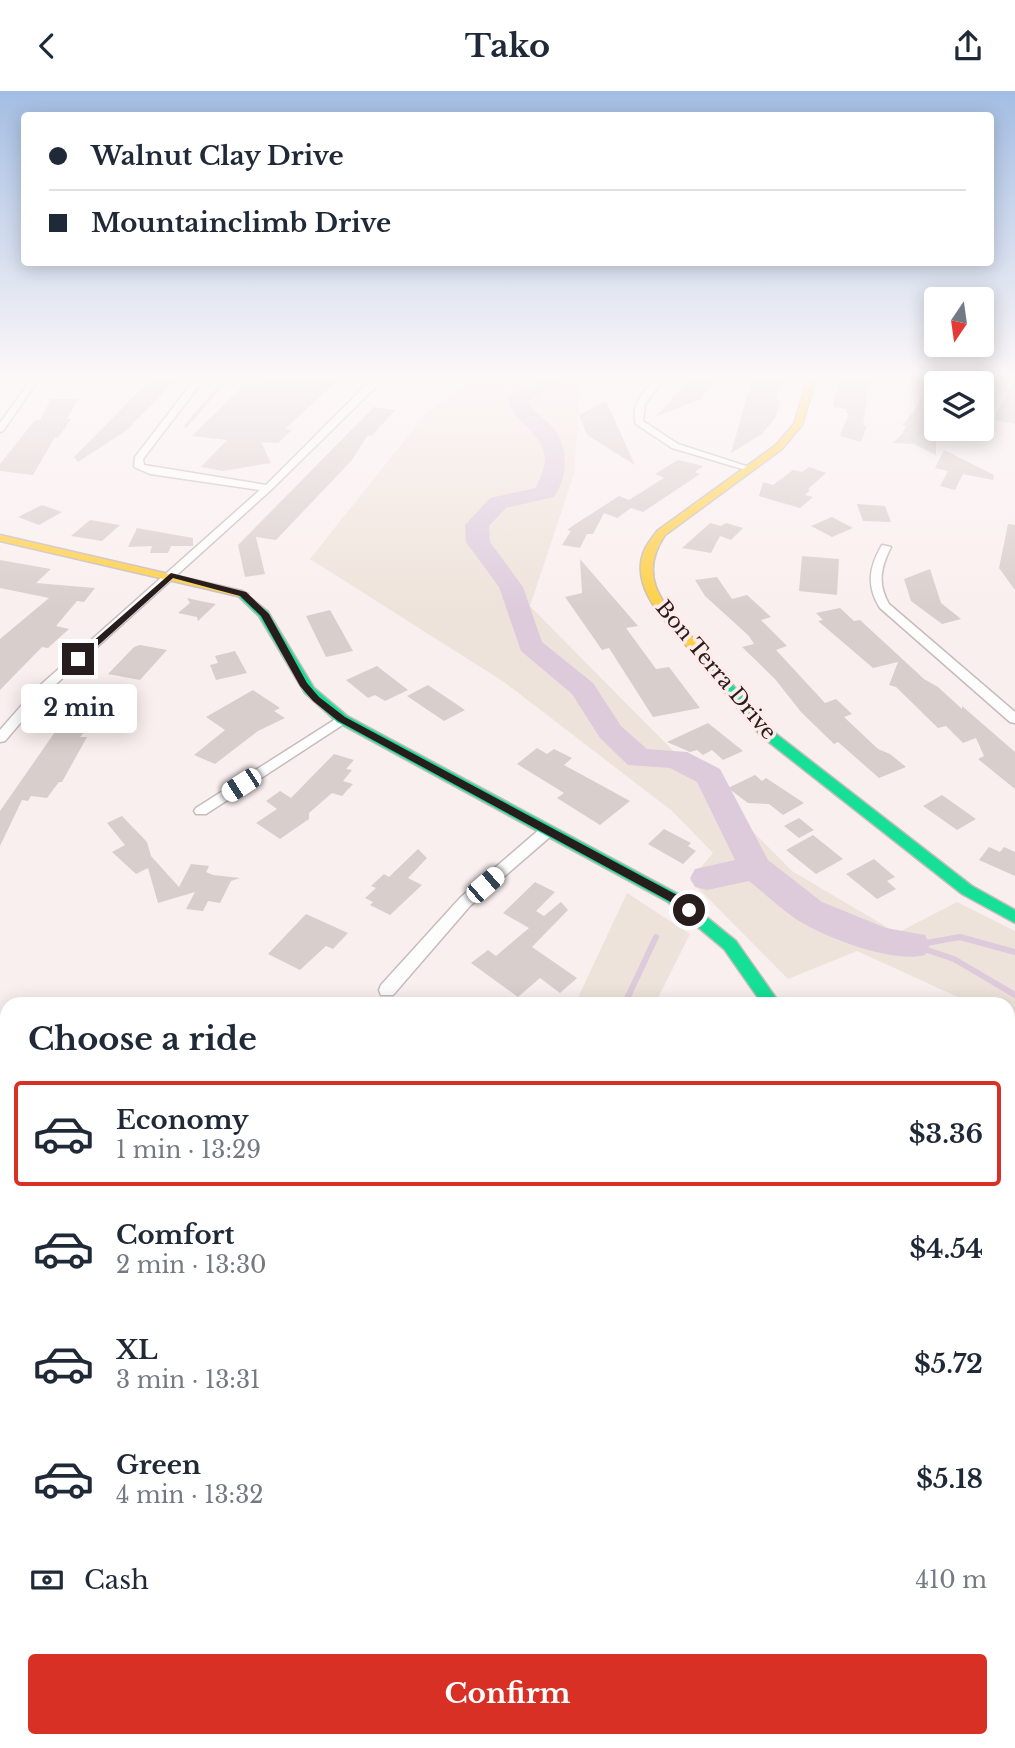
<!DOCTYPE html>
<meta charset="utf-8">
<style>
:root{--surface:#fff;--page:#f2f2f3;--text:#1f2937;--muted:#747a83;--line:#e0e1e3;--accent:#d93025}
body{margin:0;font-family:"Libre Baskerville",serif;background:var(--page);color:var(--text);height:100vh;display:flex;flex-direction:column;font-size:26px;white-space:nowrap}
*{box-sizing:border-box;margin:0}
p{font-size:23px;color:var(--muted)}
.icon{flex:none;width:38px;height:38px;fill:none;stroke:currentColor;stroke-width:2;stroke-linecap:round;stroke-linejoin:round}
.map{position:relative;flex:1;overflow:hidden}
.side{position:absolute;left:0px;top:906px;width:1015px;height:751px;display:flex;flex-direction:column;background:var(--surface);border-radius:21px 21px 0 0;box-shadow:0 4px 18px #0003}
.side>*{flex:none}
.banner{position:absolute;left:21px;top:21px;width:973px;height:154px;border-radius:7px;box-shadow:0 4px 18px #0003;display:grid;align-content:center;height:154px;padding:0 28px;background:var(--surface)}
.needle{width:46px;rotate:193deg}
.controls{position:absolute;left:924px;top:196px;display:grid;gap:14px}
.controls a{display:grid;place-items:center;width:70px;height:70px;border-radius:7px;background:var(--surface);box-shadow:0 4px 18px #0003;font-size:35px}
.end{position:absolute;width:32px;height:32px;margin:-16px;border:9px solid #281d1d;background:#fff;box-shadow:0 0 0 4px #fff}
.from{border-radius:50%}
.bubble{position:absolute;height:49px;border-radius:7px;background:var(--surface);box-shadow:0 4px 18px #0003;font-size:23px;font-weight:800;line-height:49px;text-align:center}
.car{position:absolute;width:21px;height:42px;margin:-21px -10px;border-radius:9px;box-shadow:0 0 5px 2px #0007;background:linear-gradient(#fff 24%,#345 0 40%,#fff 0 76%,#345 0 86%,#fff 0)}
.banner b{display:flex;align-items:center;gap:24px;height:66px;font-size:26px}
.banner b+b{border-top:2px solid var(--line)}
.banner i{width:18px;height:18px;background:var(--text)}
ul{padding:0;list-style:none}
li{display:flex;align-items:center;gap:21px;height:105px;margin:0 14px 10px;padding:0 14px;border:4px solid transparent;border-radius:7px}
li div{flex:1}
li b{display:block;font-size:26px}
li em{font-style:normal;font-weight:800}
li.current{border-color:var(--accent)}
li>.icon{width:63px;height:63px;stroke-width:1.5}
h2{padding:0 28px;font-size:32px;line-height:84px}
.pay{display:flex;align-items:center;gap:18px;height:77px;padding:0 28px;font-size:26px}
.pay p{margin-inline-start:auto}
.button{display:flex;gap:14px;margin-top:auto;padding:14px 28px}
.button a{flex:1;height:80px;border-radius:7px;background:var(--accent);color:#fff;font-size:28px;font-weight:800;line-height:80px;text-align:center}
header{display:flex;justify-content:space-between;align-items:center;height:91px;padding:0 28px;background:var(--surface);font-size:32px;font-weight:800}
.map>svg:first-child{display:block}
</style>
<header><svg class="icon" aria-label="back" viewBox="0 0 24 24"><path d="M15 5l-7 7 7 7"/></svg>Tako<svg class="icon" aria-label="share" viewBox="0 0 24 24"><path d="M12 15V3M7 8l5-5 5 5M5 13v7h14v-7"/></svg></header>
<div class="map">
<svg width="1015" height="1657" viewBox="0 0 1015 1657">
<rect width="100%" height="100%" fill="#faefef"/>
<path fill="#eee3da" d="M474,288h107l-7,95 -44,132 262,265 105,62 60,-31 58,29v250l-7,-24v-152l-35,-1 -116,-53 -69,28 -98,-99 23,-27 -41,-42 -168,-129 -194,-123 117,-147z
M627,802l63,41 -35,70h-80z
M374,1650h252l-3,7h-246z"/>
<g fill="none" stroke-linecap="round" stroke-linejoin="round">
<path stroke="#ddcbdc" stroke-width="3.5" d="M186,335l40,-47"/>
<path stroke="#ddcbdc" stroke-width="6" d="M912,854l42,14 61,36
M915,854l45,-8 55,15
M624,914l32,-68"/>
<path stroke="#ddcbdc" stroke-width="10" d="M493,1657l2,-7"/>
<path fill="#ddcbdc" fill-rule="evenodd" d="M544,288h25l-41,22c5,11 18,18 26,28 15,19 14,48 0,68l-48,11 -17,18 1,16 33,45 19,55 51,41 28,43 26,23 40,3 33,17 48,91 54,42 64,26 39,7 5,10 -5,10c-31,9 -102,-18 -129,-36 -16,-11 -31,-25 -47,-38l-42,9 -12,-3 -5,-9 5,-9 40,-9 -38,-78 -27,-14 -42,-3 -28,-27 -28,-44 -51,-43 -22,-64 -33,-45 -1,-17 25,-27 46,-10c3,-8 9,-20 9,-28 0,-28 -37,-41 -37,-62z"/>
</g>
<path fill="#d8cecb" d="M151,288h25l-49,51 -49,32 -4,-5z
M265,288h74l-54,50 7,1 -14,13 -17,-1 10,21 -48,8 -22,-4 26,-27 -35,-4 53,-52 15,1z
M689,288h28l-16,20 -44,17z
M752,288h31l-7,21 4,1 -4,16 -14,17 -31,19z
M839,288h31l-7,46 4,1 -6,16 -21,-6 9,-23h-3l1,-4 -14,-2z
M931,288h5v43l-5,6 5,1v26l-22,-11 -21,-1 9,-9 4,-8 -4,-1 12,-14z
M1015,288v45l-20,-4 1,-7z
M51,308h27l-11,20h4l-13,19 -3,-1 -22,38 -33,-4v-7l35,-44h5z
M606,310l29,64 -48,-30 -8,-20z
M374,316l21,3 -23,26 -4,-1 -16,25 -76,80 -20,-3 9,37 -20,3 -7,-32z
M944,359l50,25 -1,5 -30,-6 -8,16 -15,-4 8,-15 -13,-3z
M678,369l25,6 -8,6 5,2 -57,38 -12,-4 -14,10 -13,-5 -11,21h-6l-7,14 -18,-3 9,-14 -4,-1 7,-5 45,-29 10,4 35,-22 -9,-4z
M809,376l17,6 -18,16 2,1 -5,5 8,2 -13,11 -41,-12 4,-14 10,3 20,-15 9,2z
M857,413l28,2 6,16 -28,-1z
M42,414l20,7 -23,13 -21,-8z
M832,426l21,11 -21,9 -21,-11z
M90,429l30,5 -18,16 -31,-5z
M710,432l11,3 5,-3 17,5 -12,12 -11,-4 -9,17 -29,-5z
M1008,433l7,1v65l-16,-22z
M137,437l56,10v8h-22l-3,7h-18l2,-7 -24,1z
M802,465l37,3 -2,36 -38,-4z
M580,468l58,67 -12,2 30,41 13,-2 31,41 -47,9 -44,-69 -7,2 -37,-53 17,-4z
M0,469l51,9 -15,14 59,5 -11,14 -7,-1 -21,25 13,3 -21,19 -6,-1 -42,43v-51l49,-41 -49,-10z
M930,478l11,34 20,16 -19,5 -31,-23 -7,-22z
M717,486l15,22 15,-4 24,22 -10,3 26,26 -11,4 49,53 11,-4 16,15 -8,3 34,32 12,5 16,13 -27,11 -41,-36 -4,2 -33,-32 -26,-33 -33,-32 12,-3 -5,-8 -44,-40 -10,-16z
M187,507l18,4 11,2 -18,17 -1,-4 -19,-4 12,-10z
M840,517l14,13 6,-1 64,59 14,8 24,22v-3l53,46v37l-37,-30 6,-3 -8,-18 -13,5 -17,-17 -8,2 -42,-41 -7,-2 9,-23 -25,6 -55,-47 5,-1 -7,-7z
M330,519l23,41 -27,6 -20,-41z
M140,554l27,5 -27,30 -32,-6 26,-27z
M235,560l12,22 -31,7 -6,-15 8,-2 -3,-7z
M377,575l31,24 -23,11 -10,-6 -7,3 -22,-18z
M428,594l37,25 -21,11 -37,-25z
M87,595l25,4 -12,15 6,1 -26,31h7l-25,45h-3l-12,16 -16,-2 -3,5 -6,-1 -22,46v-35z
M253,599l27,18 -6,3 11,7 -27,13 -43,33 -21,-9 31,-25 -19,-13z
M708,632l35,28 -20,9 -11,-10 -9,5 -6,-5 -7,2 -23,-10z
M537,657l10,6 7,-5 18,9 -8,7 66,36 -30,24 -43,-27 7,-5 -47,-29z
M334,663l20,6 -8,9 6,1 -9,11 10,3 -11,12 -10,-3 -23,20v6l-29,20 -24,-16 21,-14 -11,-8 14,-10 11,7z
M755,684l7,6 4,-3 38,25 -21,12 -14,-11 -21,-1 -20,-15z
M942,704l34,24 -19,11 -34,-24z
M122,725l25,26 4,14 28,31 12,-23 18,2 -3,6 7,3 27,3 -9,3 -11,22 -12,-2 -5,10 -17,-2 9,-17 -37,11 -10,-35 -12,6 -24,-22 13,-7 -18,-22z
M799,727l15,12 -15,8 -15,-12z
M664,738l27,14 -3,3 8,5 -13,13 -35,-20z
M813,744l30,24 -27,15 -30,-24z
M989,756l11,5 4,-5 11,5v24l-36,-16z
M418,758l9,9 -19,20 14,7 -32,30 -20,-10 3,-3 -8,-4 11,-10 -5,-2 13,-12 5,3z
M874,768l21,18 -8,4 9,8 -19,10 -31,-25z
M535,791l20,10 -19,19 8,5 17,-14 7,8 -36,37 45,31 -17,15 -20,-15 -22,19 -47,-34 17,-13 8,6 33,-28 -26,-15z
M306,823l42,19 -15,16 -7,-3 -26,24 -32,-16z"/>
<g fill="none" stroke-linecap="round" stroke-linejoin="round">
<defs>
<path id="street" d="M31,288h8l-36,52 -3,1v-9z
M195,288h9l-61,80 1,6 122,20 99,-99 9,-7h10l-113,111 -227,205 -39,46 -5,1v-12l36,-41 224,-199 -110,-16 -16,-7 1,-10z
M655,288h9l-19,25 -2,17 35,23 71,23v4l-77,-23 -36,-24c-6,-19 7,-31 19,-45z
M982,288h8l-4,10 -4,3z
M966,338h8l1,10h-6z
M882,454l9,2c-10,20 -14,36 -2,57l126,108v11l-5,-1 -130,-114c-14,-22 -11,-41 2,-63z
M342,624l7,4 -2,3 -141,92h-10l-2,-3 2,-3z
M546,736l7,5 -2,4 -81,70 -77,89h-12l-2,-5 2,-5 79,-87 81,-70z
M1008,1290l7,3v28l-7,-3z
M0,1434l7,3v41l-7,-3z
M52,1650h27l1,7h-28z"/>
<path id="fast" d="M242,500l26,21 46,76 33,28 331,178 58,47 45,64h-18l-39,-56 -56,-47 -331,-180 -32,-29 -46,-77 -23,-22z
M695,553l4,1 72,85 201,156 43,24v13l-53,-29 -201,-158 -70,-85v-6z"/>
<path id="slow" d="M808,288h8l-14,46 -20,24 -117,86c-33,49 8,76 36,113l-6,4 -4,-1c-22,-26 -64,-64 -46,-102 3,-6 8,-12 12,-18l119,-86 18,-21z
M0,444l242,56 6,3 -6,3 -242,-56z"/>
</defs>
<use href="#street" stroke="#c6bcbc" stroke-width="3"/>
<use href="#fast" stroke="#c6bcbc" stroke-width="3"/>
<use href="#slow" stroke="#c6bcbc" stroke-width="3"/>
<use href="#street" fill="#fefdfd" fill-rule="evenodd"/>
<use href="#fast" fill="#16e098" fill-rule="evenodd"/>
<use href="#slow" fill="#ffcf43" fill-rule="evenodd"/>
</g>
<linearGradient id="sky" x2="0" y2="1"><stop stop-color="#a3bde3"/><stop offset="0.55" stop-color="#fdf8f8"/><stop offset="1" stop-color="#fdf8f8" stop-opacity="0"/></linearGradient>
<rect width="1015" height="520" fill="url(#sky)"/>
<path fill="#281d1d" d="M171,482l75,19 23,22 38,69 12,14 26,20 332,178 16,12v6h-8l-16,-12 -331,-180 -25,-20 -13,-15 -39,-70 -21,-20 -67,-18 -92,83h-6v-4z"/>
<g text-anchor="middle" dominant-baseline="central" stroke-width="7" stroke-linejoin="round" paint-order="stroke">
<g font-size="21" fill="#281d1d" stroke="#ffebea">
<text transform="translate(716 579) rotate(50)">Bon Terra Drive</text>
</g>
</g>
</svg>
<div class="controls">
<a><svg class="needle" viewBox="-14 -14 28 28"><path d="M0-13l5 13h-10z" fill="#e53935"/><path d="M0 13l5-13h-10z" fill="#747a83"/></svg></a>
<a><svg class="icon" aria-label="layers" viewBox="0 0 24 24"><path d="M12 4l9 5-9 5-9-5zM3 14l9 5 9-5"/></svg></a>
</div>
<i class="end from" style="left:689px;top:819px"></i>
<i class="end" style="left:78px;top:568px"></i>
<div class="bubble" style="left:21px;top:593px;width:116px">2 min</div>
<i class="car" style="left:241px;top:694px;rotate:237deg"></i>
<i class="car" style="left:485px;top:794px;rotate:49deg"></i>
<div class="banner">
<b><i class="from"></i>Walnut Clay Drive</b>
<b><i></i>Mountainclimb Drive</b>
</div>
<section class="side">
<h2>Choose a ride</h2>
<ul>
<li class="current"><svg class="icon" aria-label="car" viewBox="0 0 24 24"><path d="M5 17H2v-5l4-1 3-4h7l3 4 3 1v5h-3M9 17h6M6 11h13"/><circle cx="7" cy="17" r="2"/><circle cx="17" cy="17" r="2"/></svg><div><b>Economy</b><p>1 min · 13:29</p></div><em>$3.36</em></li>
<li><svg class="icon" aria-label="car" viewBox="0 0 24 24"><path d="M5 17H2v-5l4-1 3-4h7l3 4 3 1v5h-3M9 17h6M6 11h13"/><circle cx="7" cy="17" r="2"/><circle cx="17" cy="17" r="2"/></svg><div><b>Comfort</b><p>2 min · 13:30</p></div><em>$4.54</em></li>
<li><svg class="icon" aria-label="car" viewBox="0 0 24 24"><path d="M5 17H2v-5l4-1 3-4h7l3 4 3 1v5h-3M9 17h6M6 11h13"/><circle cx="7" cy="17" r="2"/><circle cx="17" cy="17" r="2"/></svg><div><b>XL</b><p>3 min · 13:31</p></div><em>$5.72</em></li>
<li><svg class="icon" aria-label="car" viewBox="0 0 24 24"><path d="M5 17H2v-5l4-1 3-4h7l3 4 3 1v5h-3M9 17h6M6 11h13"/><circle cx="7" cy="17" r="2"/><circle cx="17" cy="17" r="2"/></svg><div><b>Green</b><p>4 min · 13:32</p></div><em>$5.18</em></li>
</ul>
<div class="pay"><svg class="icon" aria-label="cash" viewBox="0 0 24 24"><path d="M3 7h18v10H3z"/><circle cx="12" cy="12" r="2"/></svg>Cash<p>410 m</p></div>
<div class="button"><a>Confirm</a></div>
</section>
</div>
